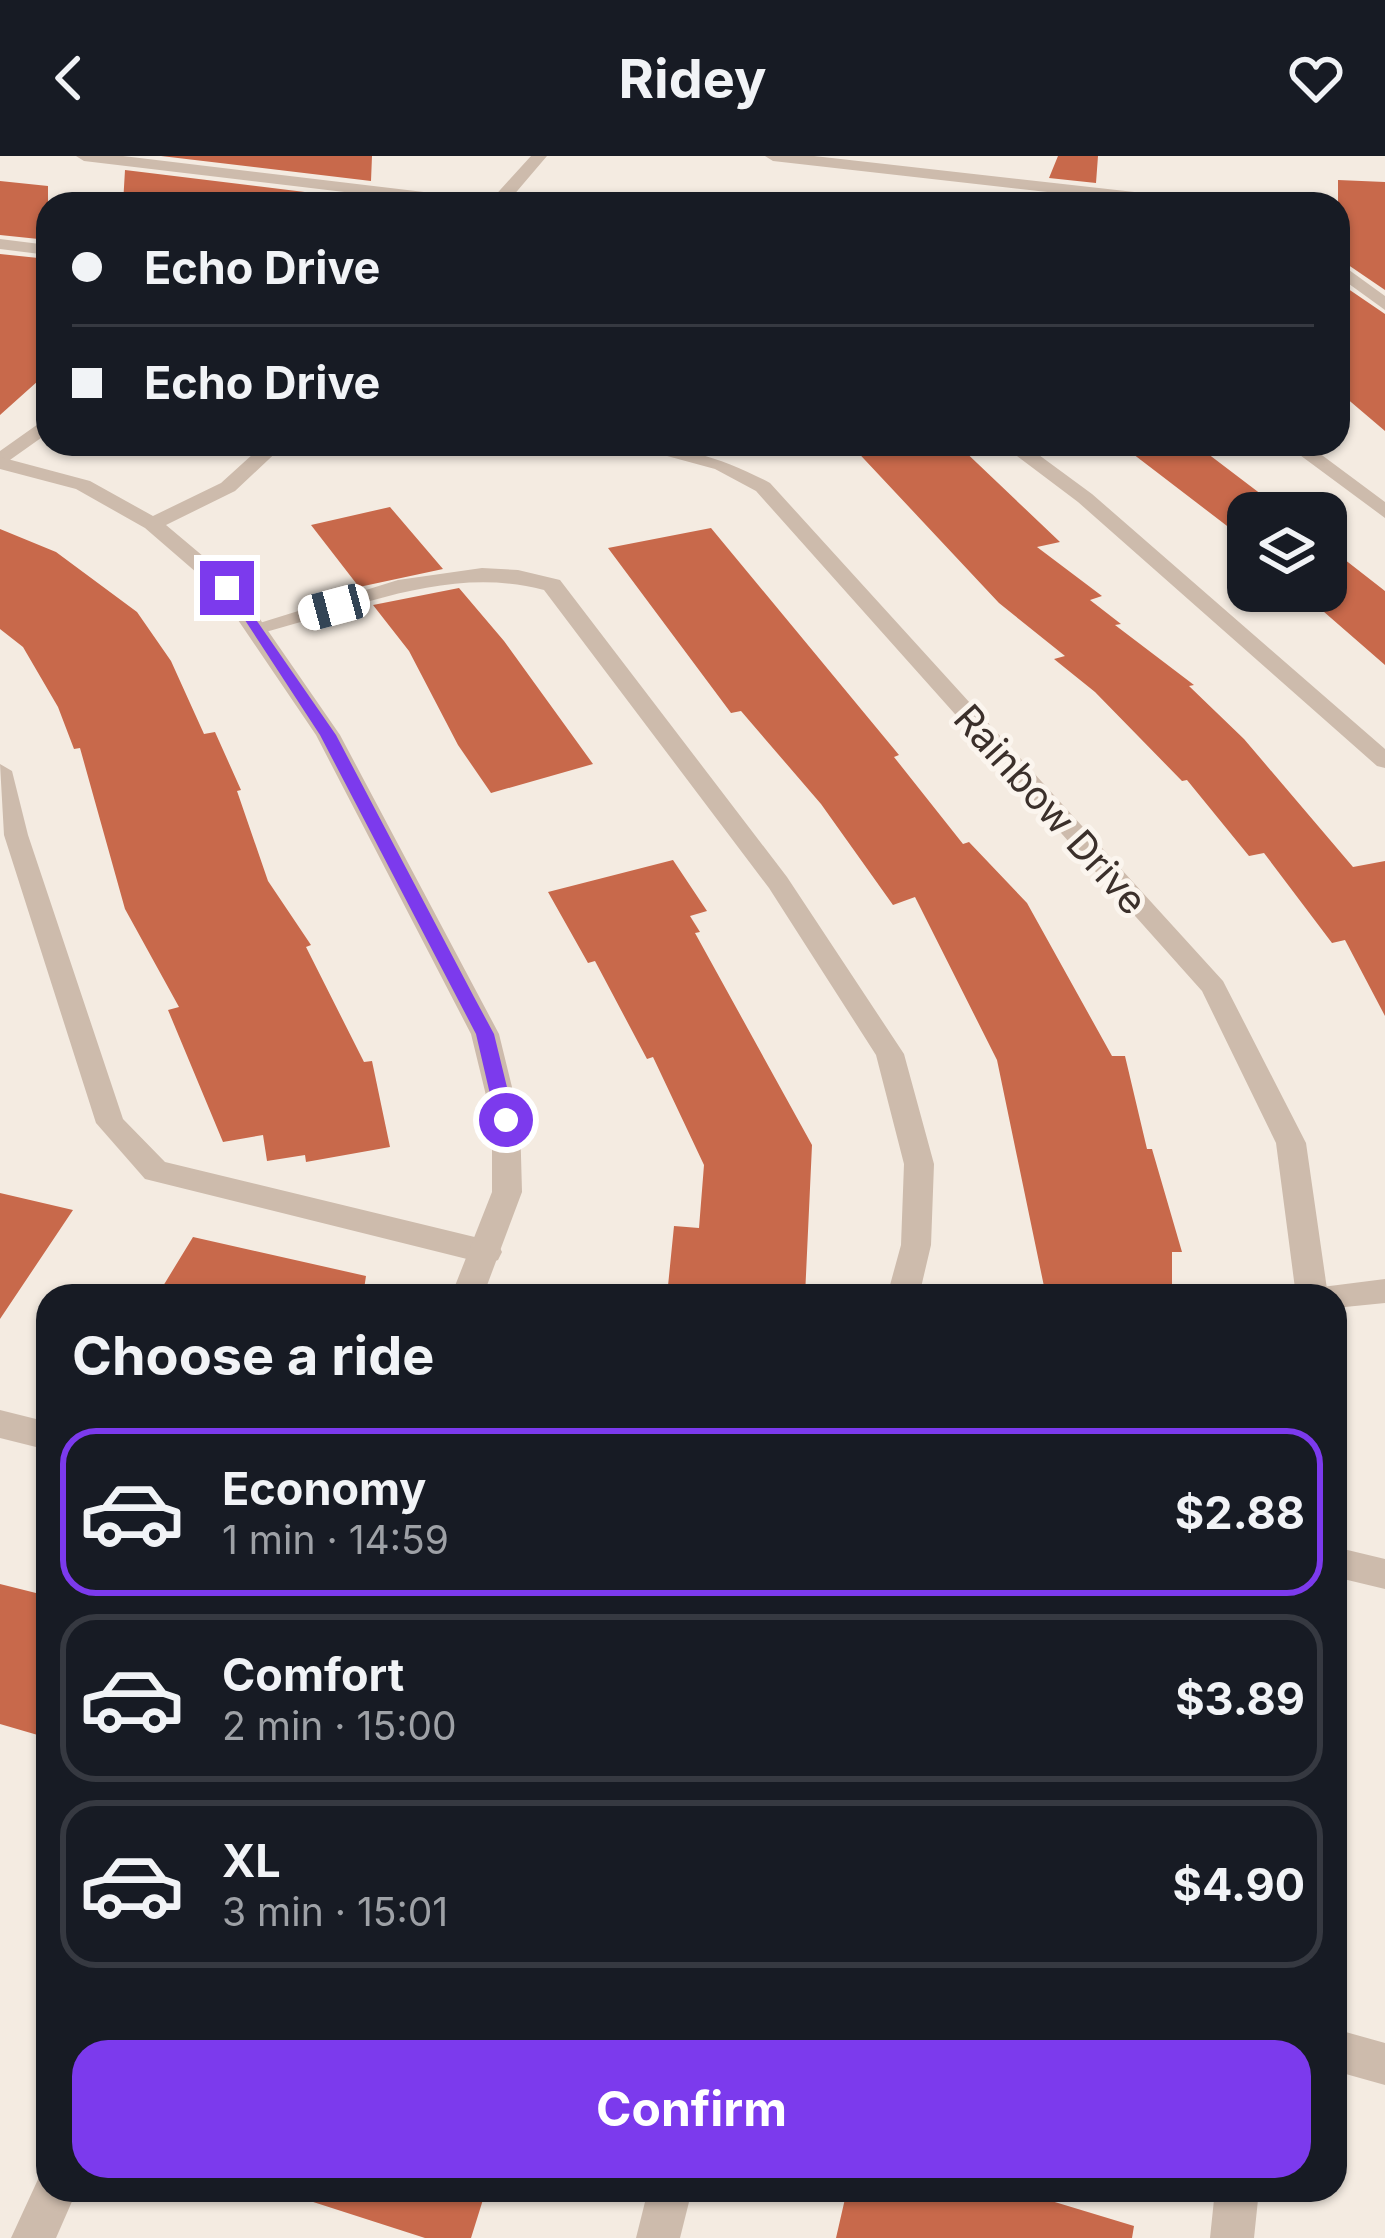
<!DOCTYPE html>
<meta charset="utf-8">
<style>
:root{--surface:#171b24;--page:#242831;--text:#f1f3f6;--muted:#9ea1a6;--line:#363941;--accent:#7c3aed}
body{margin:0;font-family:Inter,sans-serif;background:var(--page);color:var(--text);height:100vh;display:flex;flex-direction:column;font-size:45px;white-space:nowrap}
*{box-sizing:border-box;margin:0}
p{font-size:39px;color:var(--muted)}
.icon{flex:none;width:66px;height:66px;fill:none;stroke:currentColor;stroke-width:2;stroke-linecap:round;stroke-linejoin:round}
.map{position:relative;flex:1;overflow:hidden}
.details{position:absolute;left:36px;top:1128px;width:1311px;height:918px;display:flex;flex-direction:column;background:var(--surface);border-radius:36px;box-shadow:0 3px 9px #0004}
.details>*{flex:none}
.top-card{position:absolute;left:36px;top:36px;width:1314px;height:264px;border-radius:36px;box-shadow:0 3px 9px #0004;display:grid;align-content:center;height:264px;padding:0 36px;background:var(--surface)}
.fabs{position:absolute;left:1227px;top:336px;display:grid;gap:24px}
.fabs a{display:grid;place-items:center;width:120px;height:120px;border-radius:24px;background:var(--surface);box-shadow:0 3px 9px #0004;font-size:60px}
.end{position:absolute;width:54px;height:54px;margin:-27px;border:15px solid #7c3aed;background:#fff;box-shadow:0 0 0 6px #fff}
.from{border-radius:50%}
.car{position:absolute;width:36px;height:72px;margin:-36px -18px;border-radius:15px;box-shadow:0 0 9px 3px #0007;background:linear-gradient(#fff 24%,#345 0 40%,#fff 0 76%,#345 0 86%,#fff 0)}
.top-card b{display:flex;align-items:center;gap:42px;height:114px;font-size:45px}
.top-card b+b{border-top:3px solid var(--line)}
.top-card i{width:30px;height:30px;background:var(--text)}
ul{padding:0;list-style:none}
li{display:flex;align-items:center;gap:36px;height:168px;margin:0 24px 18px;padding:0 12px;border:6px solid var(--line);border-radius:36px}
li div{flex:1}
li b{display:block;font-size:45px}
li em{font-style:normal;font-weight:700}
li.on{border-color:var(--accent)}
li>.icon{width:108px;height:108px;stroke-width:1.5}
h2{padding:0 36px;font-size:54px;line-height:144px}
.action{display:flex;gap:24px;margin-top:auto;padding:24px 36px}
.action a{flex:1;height:138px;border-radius:36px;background:var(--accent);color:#fff;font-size:48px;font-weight:700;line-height:138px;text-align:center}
header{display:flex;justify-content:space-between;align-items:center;height:156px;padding:0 36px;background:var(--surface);font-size:54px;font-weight:700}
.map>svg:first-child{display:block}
</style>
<header><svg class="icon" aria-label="back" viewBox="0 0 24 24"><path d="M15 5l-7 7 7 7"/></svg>Ridey<svg class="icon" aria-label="heart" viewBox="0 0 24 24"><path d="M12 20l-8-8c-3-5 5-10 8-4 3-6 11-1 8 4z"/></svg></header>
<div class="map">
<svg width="1385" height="2082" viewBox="0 0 1385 2082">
<rect width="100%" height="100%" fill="#f4ebe1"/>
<path fill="#c8694b" d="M161,0h211l-1,25z
M1058,0h40l-2,27 -47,-5z
M125,14l245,30v4h-247z
M1338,24l47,2v108l-47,-32z
M0,25l48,5v54l-48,-5z
M0,98l48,5v113l-48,43z
M1338,126l47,32v117l-47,-40z
M850,288h107l103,98 -23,5 65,49 -12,4 31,24 -6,1 79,60 -5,1 55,53 109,128 32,-6v155l-40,-76 -13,3 -68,-90 -15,3 -62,-76 -5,1 -87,-89 -41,-33 11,-3 -66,-53z
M1120,288h75l91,69h-38v29z
M390,351l53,62 -84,18 -48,-62z
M711,372l188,227 -5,2 69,87 6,-2 58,61 85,153h13l22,93h5l30,103h-10v44h-126l-49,-236 -82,-163 -22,8 -72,-101 -80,-93 -10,2 -123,-165z
M0,373l56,23 81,60 34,49 33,73 11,-2 26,58 -4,1 31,90 43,64 -5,2 58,115 8,-1 18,86 -84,15 -1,-7 -38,6 -4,-26 -40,7 -55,-132 11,-3 -54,-98 -45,-161 -6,1 -16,-42 -35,-60 -23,-18z
M1326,389l59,46v74l-85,-74h26z
M459,432l45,53 89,123 -102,29 -33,-48 -49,-94 -36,-46z
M673,704l34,51 -17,5 10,16 -5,1 117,212 -7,151h-138l7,-70 25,2 5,-63 -51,-108 -6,2 -52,-98 -7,2 -40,-71z
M0,1037l73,17 -73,109z
M193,1081l173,39 -3,20h-206z
M0,1428l48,12v142l-48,-14z
M309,2034h177l-15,48h-46l-118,-38z
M847,2034h168l119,36 -2,12h-296z"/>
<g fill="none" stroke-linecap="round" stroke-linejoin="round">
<path fill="#cdbbac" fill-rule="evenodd" d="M765,0h49l383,43 8,5h-51l-381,-43z
M0,83l48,6v10l-48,-6z
M1338,106l47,34v14l-47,-34z
M48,261v16l-48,34v-16z
M1001,288h23l68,50 293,255v19l-8,-2 -299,-264z
M482,412l36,2 42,10 227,297 117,177 30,110 -3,81 -12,51h-32l14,-51 3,-81 -28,-109 -107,-167 -225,-298c-97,-26 -192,20 -286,44l-11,-7 151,-47z
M0,608l12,7 16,64 95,284 42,43 322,78 11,4 4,8 -4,8 -11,4 -342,-85 -49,-56 -92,-288z
M1385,1123v24l-50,5v-12h-18l5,-9z
M1335,1873l50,14v42l-50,-14z
M648,2034h44l-12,48h-44z"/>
<path fill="#cdbbac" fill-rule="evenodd" d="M76,0h47l368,44 40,-44h16l-41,48h-61l-361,-43z
M264,288h21l-50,47 -69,34 69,58 105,152 159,299 21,86 2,72 -39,104h-32l41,-104v-72l-21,-86 -155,-299 -97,-143 -74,-64 -69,-39 -76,-20v-12l90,24 63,35 68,-33z
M623,288c54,0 100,14 147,39l453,498 83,162 22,153h-32l-20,-153 -74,-152 -446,-500 -41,-22z
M1285,288h22l78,58v16z
M0,1254l48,12v28l-48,-12z
M1335,1391l50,12v30l-50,-12z
M48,2015v19h29l-21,48h-45l29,-63z
M1215,2034h44l-5,48h-44z"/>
</g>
<path fill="#7c3aed" d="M222,429h10l104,150 138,262 20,37 21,86 -3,5h-13l-3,-5 -20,-86 -156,-299z"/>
<g text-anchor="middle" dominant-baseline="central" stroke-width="10" stroke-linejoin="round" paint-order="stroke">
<g font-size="39" fill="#3b302b" stroke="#fbf5ee">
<text transform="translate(1051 653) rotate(48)">Rainbow Drive</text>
</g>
</g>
</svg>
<div class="fabs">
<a><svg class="icon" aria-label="layers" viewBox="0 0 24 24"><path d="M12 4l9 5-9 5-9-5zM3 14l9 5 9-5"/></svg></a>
</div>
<i class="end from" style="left:506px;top:964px"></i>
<i class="end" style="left:227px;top:432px"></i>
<i class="car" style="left:334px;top:451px;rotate:255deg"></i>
<div class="top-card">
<b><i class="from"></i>Echo Drive</b>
<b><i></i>Echo Drive</b>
</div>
<section class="details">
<h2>Choose a ride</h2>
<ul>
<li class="on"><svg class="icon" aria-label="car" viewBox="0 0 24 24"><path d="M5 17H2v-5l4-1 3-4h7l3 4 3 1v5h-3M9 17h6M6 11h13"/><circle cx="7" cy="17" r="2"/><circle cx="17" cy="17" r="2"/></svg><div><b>Economy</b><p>1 min · 14:59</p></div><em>$2.88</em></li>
<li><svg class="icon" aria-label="car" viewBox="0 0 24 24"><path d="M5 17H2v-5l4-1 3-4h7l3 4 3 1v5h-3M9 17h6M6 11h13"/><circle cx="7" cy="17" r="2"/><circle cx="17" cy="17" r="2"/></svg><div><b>Comfort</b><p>2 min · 15:00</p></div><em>$3.89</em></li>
<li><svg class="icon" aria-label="car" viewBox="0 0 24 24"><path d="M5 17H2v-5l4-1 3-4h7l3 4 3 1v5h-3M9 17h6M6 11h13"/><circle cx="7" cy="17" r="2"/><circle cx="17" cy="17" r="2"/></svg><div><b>XL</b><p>3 min · 15:01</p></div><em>$4.90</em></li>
</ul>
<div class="action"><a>Confirm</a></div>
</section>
</div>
